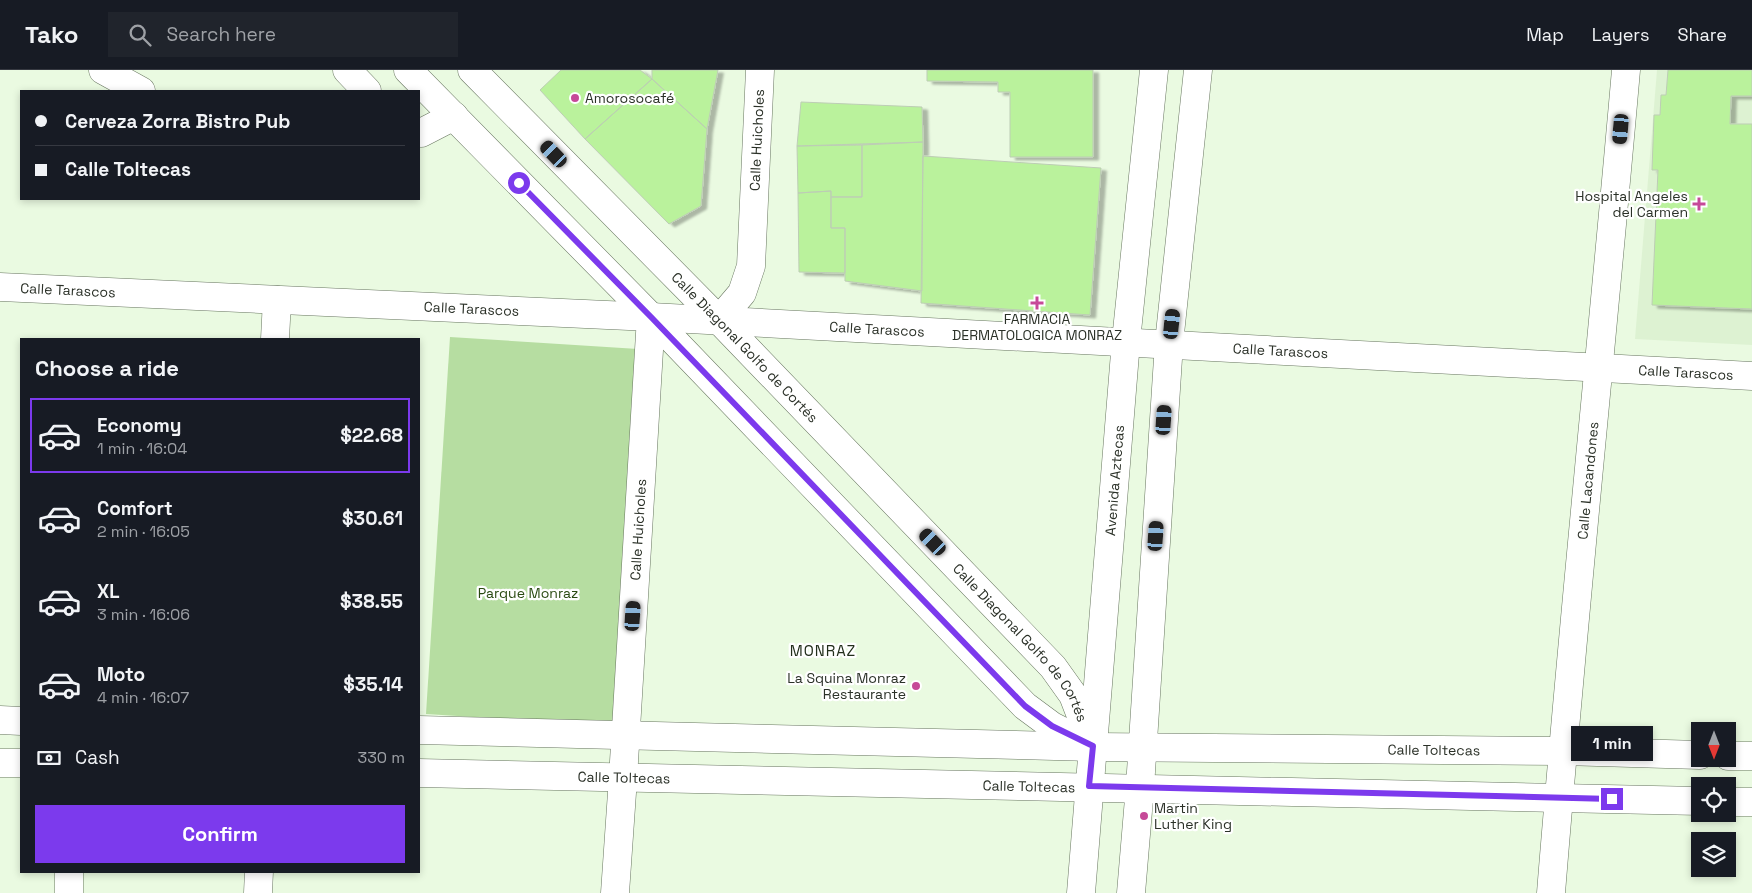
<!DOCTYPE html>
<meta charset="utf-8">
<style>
:root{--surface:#171b24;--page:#20242c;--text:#f1f3f6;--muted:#9ea1a6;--line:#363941;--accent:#7c3aed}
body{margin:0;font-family:"Space Grotesk",sans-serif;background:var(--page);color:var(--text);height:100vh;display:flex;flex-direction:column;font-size:19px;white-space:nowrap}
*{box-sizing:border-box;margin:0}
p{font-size:16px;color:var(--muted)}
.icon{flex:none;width:28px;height:28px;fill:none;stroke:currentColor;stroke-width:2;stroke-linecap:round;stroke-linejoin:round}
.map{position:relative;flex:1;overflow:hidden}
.side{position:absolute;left:20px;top:268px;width:400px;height:535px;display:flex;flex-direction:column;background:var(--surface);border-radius:0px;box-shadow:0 2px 8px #0003}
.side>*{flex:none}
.guide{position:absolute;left:20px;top:20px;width:400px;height:110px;border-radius:0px;box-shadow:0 2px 8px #0003;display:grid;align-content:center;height:110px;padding:0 15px;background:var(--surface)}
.needle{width:32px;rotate:180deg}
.controls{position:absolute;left:1691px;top:652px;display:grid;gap:10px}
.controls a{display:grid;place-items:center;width:45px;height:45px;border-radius:0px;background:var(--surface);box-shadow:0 2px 8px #0003;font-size:25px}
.end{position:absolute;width:22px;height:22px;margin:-11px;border:6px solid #7c3aed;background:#fff;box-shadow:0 0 0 2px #fff}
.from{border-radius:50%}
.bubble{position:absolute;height:35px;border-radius:0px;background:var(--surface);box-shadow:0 2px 8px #0003;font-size:16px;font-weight:700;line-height:35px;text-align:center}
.car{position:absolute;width:15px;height:30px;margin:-15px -8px;border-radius:6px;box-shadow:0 0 4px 1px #0007;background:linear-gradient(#222 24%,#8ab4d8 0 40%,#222 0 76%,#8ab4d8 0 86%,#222 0)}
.guide b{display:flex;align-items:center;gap:18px;height:48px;font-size:19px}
.guide b+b{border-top:1px solid var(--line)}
.guide i{width:12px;height:12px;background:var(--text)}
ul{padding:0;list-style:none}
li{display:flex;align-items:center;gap:15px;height:75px;margin:0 10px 8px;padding:0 5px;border:2px solid transparent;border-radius:0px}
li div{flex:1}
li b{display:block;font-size:19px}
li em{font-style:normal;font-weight:700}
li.selected{border-color:var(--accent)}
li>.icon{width:45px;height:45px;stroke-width:1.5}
h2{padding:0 15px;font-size:22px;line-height:60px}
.pay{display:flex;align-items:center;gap:12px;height:55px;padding:0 15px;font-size:19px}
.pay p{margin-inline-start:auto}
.action{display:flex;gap:10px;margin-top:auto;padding:10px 15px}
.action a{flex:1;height:58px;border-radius:0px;background:var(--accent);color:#fff;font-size:20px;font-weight:700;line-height:58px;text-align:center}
header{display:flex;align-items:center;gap:30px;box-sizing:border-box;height:70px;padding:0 25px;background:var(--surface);border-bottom:1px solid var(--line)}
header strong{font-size:24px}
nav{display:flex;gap:28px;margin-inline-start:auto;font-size:18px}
.search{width:350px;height:45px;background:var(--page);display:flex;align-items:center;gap:12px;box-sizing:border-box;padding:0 18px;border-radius:0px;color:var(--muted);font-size:19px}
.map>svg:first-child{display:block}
</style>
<header>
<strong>Tako</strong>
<div class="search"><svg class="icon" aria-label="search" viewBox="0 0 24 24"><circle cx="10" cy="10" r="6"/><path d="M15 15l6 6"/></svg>Search here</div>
<nav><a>Map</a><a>Layers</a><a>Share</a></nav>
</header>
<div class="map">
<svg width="1752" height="823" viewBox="0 0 1752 823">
<defs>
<filter id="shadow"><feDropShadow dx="5.5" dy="3" stdDeviation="1" flood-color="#0004"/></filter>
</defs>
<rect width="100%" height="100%" fill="#eafae1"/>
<path fill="#ddf2d2" d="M1657,0h95v275l-117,-6z"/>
<path fill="#b6dda1" d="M450,267l188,12 -23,377 -189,-12z"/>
<path fill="#baf29c" stroke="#bdcdb5" filter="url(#shadow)" d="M561,0h79l12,9 -67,60 -45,-49z
M652,0h66l-11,59 -55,-50z
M927,0h166v87h-83v-65h-12v-10l-71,-1z
M1668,0h84v26h-21l-1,28h22v185l-100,-4 6,-135h-6l2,-55h6l1,-20h5z
M652,9l55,50 -6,77 -32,18 -84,-85z
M801,32l121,5 1,35 -126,4z
M923,72l-1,149 -77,-10v-53h-14v-31h31v-52z
M862,75v52h-31v-6l-33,2 -1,-47z
M923,86l178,12 -11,147 -169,-12z
M831,121v37h14v45l-46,-1 -1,-79z"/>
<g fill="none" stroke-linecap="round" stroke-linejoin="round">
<defs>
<g id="minor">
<path d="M103,0l38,21"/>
<path d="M347,0l20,21"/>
<path d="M408,0l243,247 374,389 27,20 35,18"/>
<path id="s1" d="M472,0l247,250 334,347 20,28 20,52"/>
<path d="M419,62l2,1 33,-17"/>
<path id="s2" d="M0,217l651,30 1101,59"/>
<path id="s3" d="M719,250l23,-27 9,-27 9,-196"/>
<path d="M275,269l2,-39"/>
<path d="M0,650l21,1"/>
<path id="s4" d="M419,660l674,17 470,4 137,4"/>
<path d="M1728,686h24"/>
<path d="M0,693h21"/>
<path id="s5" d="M419,703l1281,28"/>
<path d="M1728,732h24"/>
<path d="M69,823v-22"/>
<path d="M258,823l1,-22"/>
<path id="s6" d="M615,823l8,-115 28,-461"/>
<path id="s7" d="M1081,823l45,-552 28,-271"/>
<path d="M1131,823l9,-106 29,-444 29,-273"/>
<path id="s8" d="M1551,823c22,-275 51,-549 75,-823"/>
</g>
</defs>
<use href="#minor" stroke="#687660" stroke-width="29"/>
<use href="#minor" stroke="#fff" stroke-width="28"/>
</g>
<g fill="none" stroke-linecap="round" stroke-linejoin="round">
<path stroke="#7c3aed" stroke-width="6" d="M519,113l132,134 374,389 27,20 41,20 -4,40 523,13"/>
</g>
<g fill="#c64998" stroke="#fff" stroke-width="2">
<circle cx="575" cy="28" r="5"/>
<path d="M1696.5 126.5h5v5h5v5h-5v5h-5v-5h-5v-5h5z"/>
<path d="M1034.5 225.5h5v5h5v5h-5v5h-5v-5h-5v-5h5z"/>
<circle cx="916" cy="616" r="5"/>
<circle cx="1144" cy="746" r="5"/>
</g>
<g text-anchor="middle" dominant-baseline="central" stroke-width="4.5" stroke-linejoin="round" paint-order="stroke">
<g font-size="14" fill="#2b3128" stroke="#fff" text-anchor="start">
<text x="585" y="28">Amorosocafé</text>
<text x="1688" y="126" text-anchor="end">Hospital Angeles<tspan x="1688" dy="16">del Carmen</tspan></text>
<text x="1037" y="249" text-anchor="middle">FARMACIA<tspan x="1037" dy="16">DERMATOLOGICA MONRAZ</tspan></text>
<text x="906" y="608" text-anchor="end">La Squina Monraz<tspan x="906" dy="16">Restaurante</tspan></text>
<text x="1154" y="738">Martin<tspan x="1154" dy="16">Luther King</tspan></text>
</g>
<g font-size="14" fill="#2b3128" stroke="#fff">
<text stroke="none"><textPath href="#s3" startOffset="190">Calle Huicholes</textPath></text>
<text stroke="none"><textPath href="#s2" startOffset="68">Calle Tarascos</textPath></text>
<text stroke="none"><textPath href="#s2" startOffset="472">Calle Tarascos</textPath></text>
<text stroke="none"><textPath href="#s2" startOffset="878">Calle Tarascos</textPath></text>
<text stroke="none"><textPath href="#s1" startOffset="389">Calle Diagonal Golfo de Cortés</textPath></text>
<text stroke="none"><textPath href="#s2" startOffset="1282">Calle Tarascos</textPath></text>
<text stroke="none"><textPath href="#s2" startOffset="1688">Calle Tarascos</textPath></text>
<text stroke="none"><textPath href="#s7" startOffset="414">Avenida Aztecas</textPath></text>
<text stroke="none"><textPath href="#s8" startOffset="414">Calle Lacandones</textPath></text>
<text stroke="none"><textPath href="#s6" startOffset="364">Calle Huicholes</textPath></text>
<text stroke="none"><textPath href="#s1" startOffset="794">Calle Diagonal Golfo de Cortés</textPath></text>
<text stroke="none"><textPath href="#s4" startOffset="1015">Calle Toltecas</textPath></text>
<text stroke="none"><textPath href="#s5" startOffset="205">Calle Toltecas</textPath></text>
<text stroke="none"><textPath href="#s5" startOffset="610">Calle Toltecas</textPath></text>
</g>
<g font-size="14" fill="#2a4b12" stroke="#fff">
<text x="528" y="523">Parque Monraz</text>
</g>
<g font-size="15" letter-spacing="1" fill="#222e1b" stroke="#fff">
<text x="823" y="580">MONRAZ</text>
</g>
</g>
</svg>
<div class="controls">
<a><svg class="needle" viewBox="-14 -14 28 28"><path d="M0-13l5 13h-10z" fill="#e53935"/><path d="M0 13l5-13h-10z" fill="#9ea1a6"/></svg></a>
<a><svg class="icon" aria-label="locate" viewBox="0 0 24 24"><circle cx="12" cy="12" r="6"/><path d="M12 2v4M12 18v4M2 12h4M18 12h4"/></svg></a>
<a><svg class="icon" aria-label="layers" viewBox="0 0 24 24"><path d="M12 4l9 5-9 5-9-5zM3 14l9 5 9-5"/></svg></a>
</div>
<i class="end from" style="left:519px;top:113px"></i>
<i class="end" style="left:1612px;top:729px"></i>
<div class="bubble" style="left:1571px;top:656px;width:82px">1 min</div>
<i class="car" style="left:1621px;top:59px;rotate:185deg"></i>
<i class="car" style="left:554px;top:84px;rotate:316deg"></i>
<i class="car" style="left:1172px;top:254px;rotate:6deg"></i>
<i class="car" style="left:1164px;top:350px;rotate:4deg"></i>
<i class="car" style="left:1156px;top:466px;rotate:4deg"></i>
<i class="car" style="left:933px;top:472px;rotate:316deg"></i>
<i class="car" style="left:633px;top:546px;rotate:4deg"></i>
<div class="guide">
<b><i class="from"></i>Cerveza Zorra Bistro Pub</b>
<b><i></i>Calle Toltecas</b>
</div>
<section class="side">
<h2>Choose a ride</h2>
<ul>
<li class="selected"><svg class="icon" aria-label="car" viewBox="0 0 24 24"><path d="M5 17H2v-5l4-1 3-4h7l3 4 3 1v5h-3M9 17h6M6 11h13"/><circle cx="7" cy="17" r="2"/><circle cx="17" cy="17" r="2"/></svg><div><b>Economy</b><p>1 min · 16:04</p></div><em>$22.68</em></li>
<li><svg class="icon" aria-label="car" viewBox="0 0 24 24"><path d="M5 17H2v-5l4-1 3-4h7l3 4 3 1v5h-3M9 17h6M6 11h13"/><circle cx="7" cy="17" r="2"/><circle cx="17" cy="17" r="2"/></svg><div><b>Comfort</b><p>2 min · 16:05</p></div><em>$30.61</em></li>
<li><svg class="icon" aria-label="car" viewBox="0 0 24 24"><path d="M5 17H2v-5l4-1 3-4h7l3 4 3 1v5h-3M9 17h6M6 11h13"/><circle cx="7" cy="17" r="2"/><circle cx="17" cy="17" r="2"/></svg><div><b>XL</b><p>3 min · 16:06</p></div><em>$38.55</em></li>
<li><svg class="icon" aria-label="car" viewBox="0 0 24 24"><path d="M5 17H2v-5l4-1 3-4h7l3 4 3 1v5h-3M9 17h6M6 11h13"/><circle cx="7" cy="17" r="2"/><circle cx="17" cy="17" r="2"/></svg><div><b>Moto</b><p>4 min · 16:07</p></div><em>$35.14</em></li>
</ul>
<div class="pay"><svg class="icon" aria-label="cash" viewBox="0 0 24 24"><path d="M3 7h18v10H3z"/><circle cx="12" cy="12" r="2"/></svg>Cash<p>330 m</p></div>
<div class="action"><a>Confirm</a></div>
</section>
</div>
